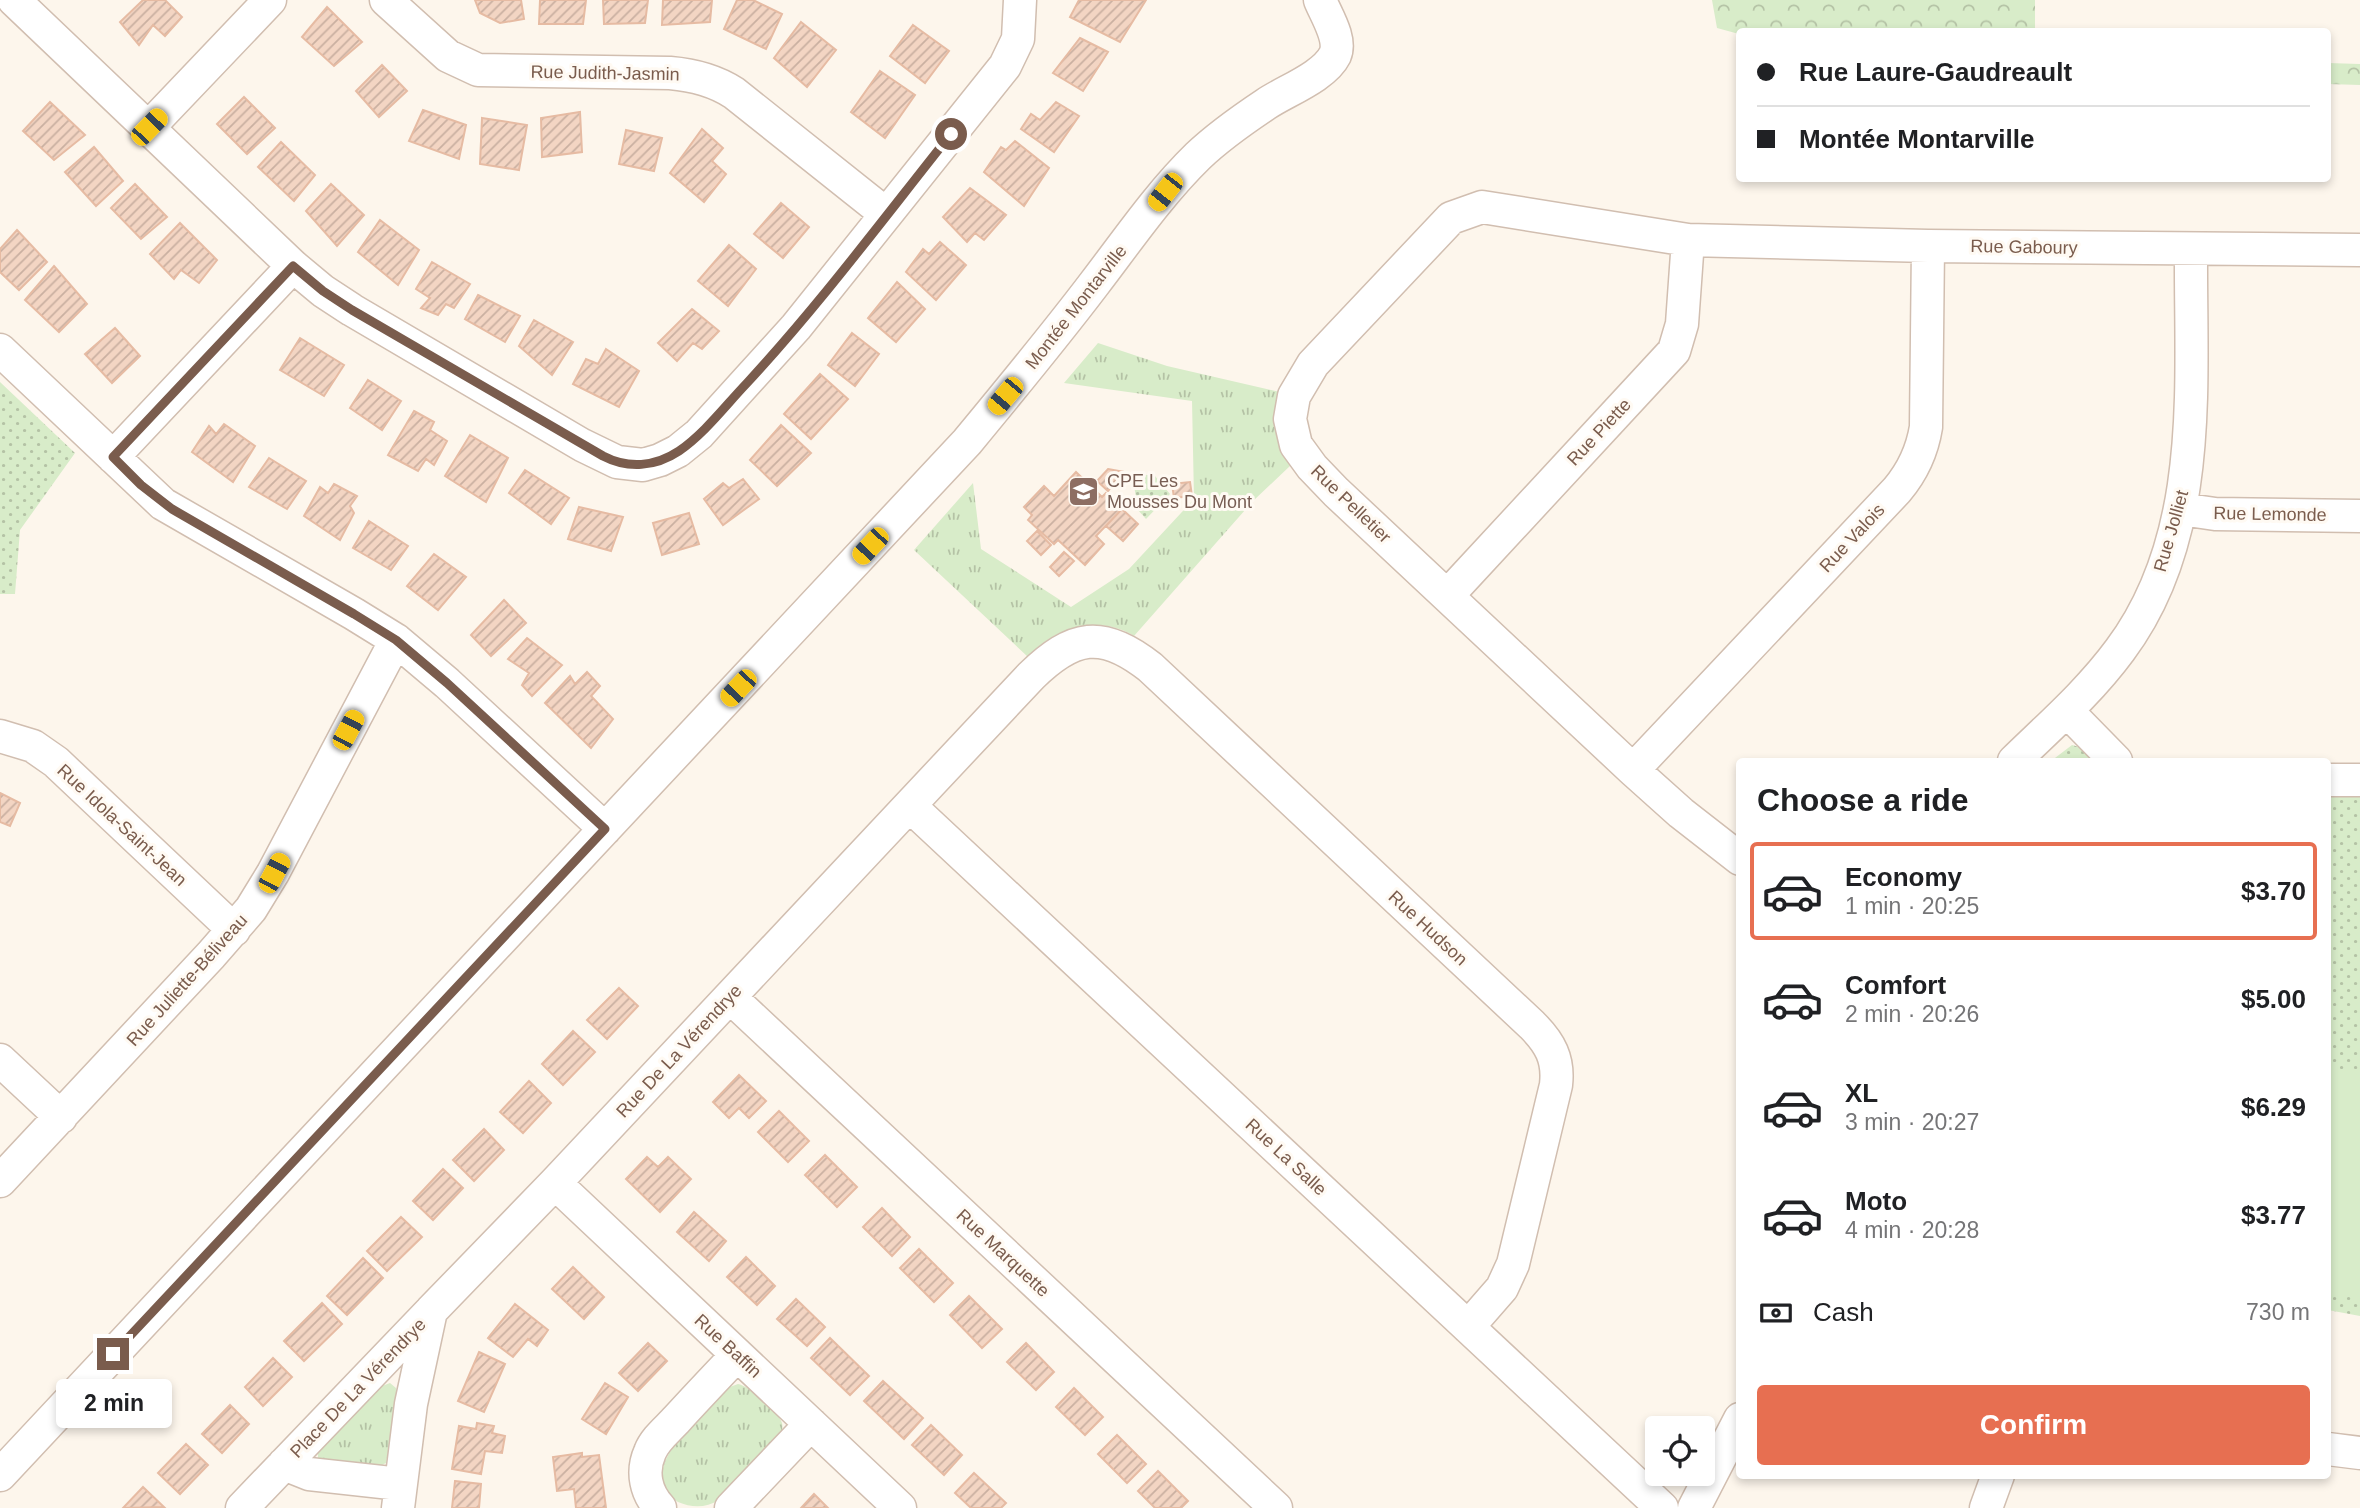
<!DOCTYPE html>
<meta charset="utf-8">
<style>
:root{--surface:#fff;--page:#f2f2f2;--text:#202124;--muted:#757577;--line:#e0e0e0;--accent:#e76f51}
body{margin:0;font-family:Helvetica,sans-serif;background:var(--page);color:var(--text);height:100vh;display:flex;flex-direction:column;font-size:26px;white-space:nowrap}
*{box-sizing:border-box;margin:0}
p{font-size:23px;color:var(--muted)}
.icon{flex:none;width:38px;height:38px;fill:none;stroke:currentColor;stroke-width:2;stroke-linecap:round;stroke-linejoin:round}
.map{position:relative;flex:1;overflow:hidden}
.side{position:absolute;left:1736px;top:758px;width:595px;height:721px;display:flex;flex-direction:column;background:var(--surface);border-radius:7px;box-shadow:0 4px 10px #0003}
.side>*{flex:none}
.hud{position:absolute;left:1736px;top:28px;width:595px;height:154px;border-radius:7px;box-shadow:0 4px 10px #0003;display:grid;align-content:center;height:154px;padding:0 21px;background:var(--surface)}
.tools{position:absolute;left:1645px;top:1416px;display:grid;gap:14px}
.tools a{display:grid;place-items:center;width:70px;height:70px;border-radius:7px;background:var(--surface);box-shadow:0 4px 10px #0003;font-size:35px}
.end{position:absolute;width:32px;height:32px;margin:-16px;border:9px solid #7a5c4d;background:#fff;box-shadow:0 0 0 4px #fff}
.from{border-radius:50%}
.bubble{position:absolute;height:49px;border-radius:7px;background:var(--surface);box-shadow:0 4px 10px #0003;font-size:23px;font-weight:800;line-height:49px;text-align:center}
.car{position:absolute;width:21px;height:42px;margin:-21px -10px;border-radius:9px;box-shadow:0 0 5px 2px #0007;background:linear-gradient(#f5c518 24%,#345 0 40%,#f5c518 0 76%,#345 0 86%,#f5c518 0)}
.hud b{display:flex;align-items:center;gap:24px;height:66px;font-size:26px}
.hud b+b{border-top:2px solid var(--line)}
.hud i{width:18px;height:18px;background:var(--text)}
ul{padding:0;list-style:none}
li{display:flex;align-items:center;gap:21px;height:98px;margin:0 14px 10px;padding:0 7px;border:4px solid transparent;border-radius:7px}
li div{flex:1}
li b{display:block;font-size:26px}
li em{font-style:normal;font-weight:800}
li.on{border-color:var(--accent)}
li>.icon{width:63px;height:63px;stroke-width:1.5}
h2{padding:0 21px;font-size:32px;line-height:84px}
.pay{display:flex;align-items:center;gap:18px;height:77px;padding:0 21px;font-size:26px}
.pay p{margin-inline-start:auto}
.button{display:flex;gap:14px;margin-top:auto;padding:14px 21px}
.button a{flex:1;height:80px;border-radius:7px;background:var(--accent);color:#fff;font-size:28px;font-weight:800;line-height:80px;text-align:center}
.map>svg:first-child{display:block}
</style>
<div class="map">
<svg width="2360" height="1508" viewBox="0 0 2360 1508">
<defs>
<pattern id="grass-tufts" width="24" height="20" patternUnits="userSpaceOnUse" patternTransform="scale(1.75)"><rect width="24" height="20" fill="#d8ecc9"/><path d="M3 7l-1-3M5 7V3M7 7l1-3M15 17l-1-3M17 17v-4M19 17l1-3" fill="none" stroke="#b4c2a5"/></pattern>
<pattern id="forest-crowns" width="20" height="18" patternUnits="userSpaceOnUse" patternTransform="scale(1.75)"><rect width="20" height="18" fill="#d8ecc9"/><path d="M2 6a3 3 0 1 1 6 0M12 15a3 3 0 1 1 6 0" fill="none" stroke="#b4c2a5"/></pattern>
<pattern id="park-dots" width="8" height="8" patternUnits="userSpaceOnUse" patternTransform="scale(1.75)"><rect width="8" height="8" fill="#d8ecc9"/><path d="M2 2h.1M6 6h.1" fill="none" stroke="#b4c2a5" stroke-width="1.8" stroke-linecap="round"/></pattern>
<pattern id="building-hatch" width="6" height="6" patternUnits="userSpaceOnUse" patternTransform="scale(1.75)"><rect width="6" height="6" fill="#f3d5c3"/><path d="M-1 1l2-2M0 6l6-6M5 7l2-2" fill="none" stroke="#cab0a1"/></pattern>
</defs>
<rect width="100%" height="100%" fill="#fdf6ec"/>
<path fill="url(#grass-tufts)" d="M1098,343l69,23 113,26c-9,26 -6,51 10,74l-37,35 -119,135c-35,-22 -80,-9 -106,21l-114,-107 59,-67 8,66 90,58 58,-38 65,-70 -2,-98 -128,-18z
M390,1383l6,5 2,8 -12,67 -8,4 -60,-8v-8l64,-65z
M738,1384c10,1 41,28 44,39 1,5 0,7 -2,12l-61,65c-13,8 -27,8 -41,2 -48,-31 27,-90 49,-114z"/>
<path fill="url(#forest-crowns)" d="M1712,0h323v31l-295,1 -1,2 -22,-6z
M2328,63l32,1v21l-32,-1z"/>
<path fill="url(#park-dots)" d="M0,382l75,71 -55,77 -5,64h-15z
M1132,473l23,3 15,18 -24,25 -8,-9z
M2072,745l7,2 14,14h-42z
M2328,795h32v521l-32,-6z"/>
<path fill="#d8ecc9" d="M2360,1070v227l-28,-2 1,-23h-5v-200z"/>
<path fill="url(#building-hatch)" stroke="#e6bba3" stroke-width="2" d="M143,0h22l17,17 -17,19 -12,-11 -14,20 -19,-23z
M475,0h46l3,19 -24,4 -20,-10z
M540,0h46l-3,24h-44z
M603,0h45l-3,23 -41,1z
M663,0h49l-2,22 -48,3z
M737,0h16l29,14 -16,35 -42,-20z
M1079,0h67l-26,42 -50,-25z
M327,7l35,35 -28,24 -32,-29z
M801,22l35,28 -29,37 -33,-29z
M913,25l36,26 -24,32 -35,-27z
M1080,38l28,14 -25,39 -30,-18z
M382,65l25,26 -28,26 -23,-26z
M880,71l35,24 -30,43 -34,-26z
M244,97l31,31 -28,26 -30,-30z
M50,102l35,33 -31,25 -31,-29z
M1056,102l23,14 -25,36 -33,-23 10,-15 9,6z
M423,110l43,15 -7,34 -50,-18z
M580,112l2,40 -40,5 -1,-39z
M482,118l45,7 -8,45 -39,-6z
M702,129l21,19 -11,13 14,13 -22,28 -34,-29z
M626,130l36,8 -8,33 -35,-7z
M1015,141l34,27 -25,38 -40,-34 17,-25 5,3z
M281,142l34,33 -21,26 -36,-34z
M94,147l29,34 -27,25 -31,-34z
M135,184l32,33 -26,22 -30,-31z
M331,184l33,31 -27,31 -31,-35z
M970,188l36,27 -22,25 -9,-7 -8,9 -24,-25z
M781,203l28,24 -26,31 -29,-24z
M380,220l39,30 -21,35 -40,-33z
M180,223l37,37 -18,23 -18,-13 -7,9 -24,-25z
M17,230l30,32 -28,28 -19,-18v-23z
M940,242l26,23 -30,35 -30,-28 17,-23 6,5z
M729,245l27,24 -28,37 -30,-25z
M432,262l38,22 -16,24 -8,-4 -8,11 -17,-7 9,-10 -14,-9z
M54,266l33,38 -28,28 -34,-32z
M897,282l28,27 -29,33 -28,-24z
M478,295l42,21 -15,26 -40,-23z
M692,309l27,22 -17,18 -9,-6 -16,18 -19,-18z
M534,320l39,22 -21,33 -33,-29z
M115,328l25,28 -28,27 -27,-29z
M852,333l27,21 -24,32 -27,-21z
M300,338l44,27 -20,31 -44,-26z
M606,349l33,22 -20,36 -46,-23 13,-25 12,5z
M820,374l28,25 -37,40 -27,-25z
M368,380l33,21 -19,29 -32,-22z
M414,411l20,11 -4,8 17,11 -13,24 -8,-6 -8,12 -30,-16z
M224,424l31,22 -22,36 -41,-30 17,-26 7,8z
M781,425l30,28 -34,33 -27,-26z
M470,435l38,23 -22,44 -41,-26z
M269,458l37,23 -19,28 -38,-22z
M1108,469l16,3 -16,19 -11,-10z
M525,470l44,28 -18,26 -42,-31z
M1076,472l26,25 4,-4 16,16 -26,27 8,8 -19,21 -27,-25 -4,4 -26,-24 4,-5 -8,-8 20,-21 10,10z
M743,479l16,20 -36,26 -19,-26 19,-16 6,5z
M1190,482l2,14 -18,2 -2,-14z
M334,484l23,12 -7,10 4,7 -14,27 -36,-24 16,-29 8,6z
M579,507l44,10 -12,34 -43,-12z
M1122,509l16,15 -15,17 -17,-15z
M689,513l10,31 -37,11 -9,-32z
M369,521l39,25 -17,24 -38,-22z
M1037,531l14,14 -10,10 -14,-14z
M1064,552l10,9 -15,15 -9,-9z
M434,554l32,23 -28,33 -31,-24z
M504,600l22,23 -35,33 -20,-21z
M527,638l35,27 -30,31 -10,-11 7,-12 -21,-14z
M587,672l13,14 -9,10 22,23 -22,29 -46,-45 25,-27 5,8z
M0,793l20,10 -10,23 -10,-4z
M619,988l19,18 -31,33 -20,-19z
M573,1031l22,21 -32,33 -21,-21z
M739,1075l27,26 -17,17 -10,-10 -10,10 -16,-16z
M529,1081l22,22 -28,30 -23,-21z
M779,1111l30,30 -21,21 -30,-30z
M484,1129l20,21 -30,31 -21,-21z
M825,1155l32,32 -20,20 -32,-32z
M647,1157l11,10 10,-10 23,22 -31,33 -34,-33z
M443,1169l20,19 -30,32 -20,-19z
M882,1208l28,29 -18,19 -29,-29z
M694,1212l32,29 -17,20 -32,-29z
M401,1217l21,20 -35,34 -20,-20z
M919,1249l34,34 -19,19 -34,-34z
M746,1257l29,29 -18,19 -30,-28z
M363,1258l20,20 -36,37 -20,-19z
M573,1267l31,30 -20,22 -32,-30z
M969,1296l33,33 -20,19 -32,-33z
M796,1299l29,28 -18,19 -30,-27z
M322,1303l20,21 -38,37 -20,-20z
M515,1304l33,26 -11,16 -9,-7 -15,18 -25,-19z
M830,1338l39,38 -19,19 -39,-37z
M648,1343l19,18 -29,30 -19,-18z
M1026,1343l28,29 -18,18 -29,-28z
M479,1352l26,12 -21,48 -26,-11z
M273,1358l19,19 -29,29 -18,-19z
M883,1381l40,37 -19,21 -40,-38z
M605,1383l23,14 -22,37 -24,-15z
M1074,1388l29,29 -18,18 -29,-28z
M230,1405l19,19 -27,29 -20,-19z
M477,1423l17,3 -2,7 13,3 -3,17 -17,-2 -4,23 -29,-5 7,-43 17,3z
M931,1425l31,30 -18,20 -32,-30z
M1117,1435l29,29 -19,19 -29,-29z
M186,1444l22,21 -28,29 -22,-21z
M582,1453v4l17,-2 7,53h-30l-2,-19 -17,2 -4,-34z
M1158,1471l30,30 -7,7h-26l-17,-17z
M974,1473l32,30 -5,5h-30l-16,-15z
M455,1481l26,3 -2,24h-27z
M143,1487l21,20 -41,1z
M814,1494l14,14h-27z"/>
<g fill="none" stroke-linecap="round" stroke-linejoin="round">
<defs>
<path id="minor" d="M14,0l279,266 30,25 29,19 230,135 35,17 26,3 17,-5 18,-9 21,-17 97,-107 209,-261 13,-27 2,-39
M386,0l62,56 30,14 192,3c24,2 44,7 64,20l152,121
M149,127l121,-127
M0,350l163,154 191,110 42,26 51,43 158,146
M113,457l180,-191
M2181,509l34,5 145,2
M1448,595l226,-244 8,-27 6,-84
M2067,711l49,50
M0,736l33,10 23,16 178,168
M2014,761c37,-36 75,-69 106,-111 86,-115 70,-266 71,-401
M1633,770l264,-280c16,-19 25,-38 29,-63l2,-181
M2328,780h32
M910,806l752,702
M1740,859l-59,-46 -48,-43 -297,-278 -24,-25 -16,-22 -6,-26 4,-23 19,-32 138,-146 31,-11 206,33 240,6 432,4
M730,997l546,511
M0,1060l61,57
M0,1181l211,-226 40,-46 22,-36 123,-233
M555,1183l345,325
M2328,1449l32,4
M284,1464l25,10 91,10
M0,1475l967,-1033c43,-52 86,-104 127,-158 33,-43 65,-90 104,-128 21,-20 44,-36 68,-52 19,-13 58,-27 69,-49 7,-16 -9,-40 -15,-55
M242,1508l188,-196
M398,1508l13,-104 20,-93 124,-128 476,-507c42,-41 71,-47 119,-9l382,358c18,18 27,34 24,60l-43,179 -11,24 -34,39
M660,1508c-14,-15 -19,-36 -10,-56 5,-13 18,-23 27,-33 20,-22 40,-43 60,-64
M731,1508l80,-84
M1694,1508l46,-89
M1986,1508l12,-33"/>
</defs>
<use href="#minor" stroke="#d1beb0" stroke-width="35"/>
<use href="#minor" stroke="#fff" stroke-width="32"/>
</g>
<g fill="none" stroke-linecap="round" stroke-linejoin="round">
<path stroke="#7a5c4d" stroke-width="9" d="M113,1354l492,-525 -158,-146 -51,-43 -42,-26 -182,-105 -31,-24 -28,-28 180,-191 30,25 29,19 251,146c25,13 52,11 76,-5 26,-18 46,-45 68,-68 73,-79 137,-165 204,-249"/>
</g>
<defs>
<symbol id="school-square" viewBox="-11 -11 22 22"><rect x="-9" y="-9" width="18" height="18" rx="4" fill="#8d6e63" stroke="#fffaf3"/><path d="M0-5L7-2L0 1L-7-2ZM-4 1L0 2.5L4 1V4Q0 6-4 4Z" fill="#fff"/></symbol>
</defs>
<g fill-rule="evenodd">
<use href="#school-square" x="1066" y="474" width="35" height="35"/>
</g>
<g text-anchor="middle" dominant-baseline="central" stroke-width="6" stroke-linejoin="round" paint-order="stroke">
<g font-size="18" fill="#7a5c4d" stroke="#fffaf3">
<text transform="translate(605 73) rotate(1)">Rue Judith-Jasmin</text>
<text transform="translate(2024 247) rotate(1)">Rue Gaboury</text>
<text transform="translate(1076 307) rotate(-52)">Montée Montarville</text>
<text transform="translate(1599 432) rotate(-47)">Rue Piette</text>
<text transform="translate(1351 504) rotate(44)">Rue Pelletier</text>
<text transform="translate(2270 514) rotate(1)">Rue Lemonde</text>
<text transform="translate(2171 531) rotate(-74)">Rue Jolliet</text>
<text transform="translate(1852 538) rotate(-47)">Rue Valois</text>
<text transform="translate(122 825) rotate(43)">Rue Idola-Saint-Jean</text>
<text transform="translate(1428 928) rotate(43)">Rue Hudson</text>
<text transform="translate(187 980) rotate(-48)">Rue Juliette-Béliveau</text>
<text transform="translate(679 1051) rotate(-47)">Rue De La Vérendrye</text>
<text transform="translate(1286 1157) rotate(43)">Rue La Salle</text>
<text transform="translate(1003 1253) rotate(43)">Rue Marquette</text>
<text transform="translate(728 1346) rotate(43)">Rue Baffin</text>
<text transform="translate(358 1388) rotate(-46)">Place De La Vérendrye</text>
</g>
<g font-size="18" fill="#785e54" stroke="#fffaf3" text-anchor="start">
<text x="1107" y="481">CPE Les<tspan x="1107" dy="21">Mousses Du Mont</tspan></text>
</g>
</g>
</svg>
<div class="tools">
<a><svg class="icon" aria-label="locate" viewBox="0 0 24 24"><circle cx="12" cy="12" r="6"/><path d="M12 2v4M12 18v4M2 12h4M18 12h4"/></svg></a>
</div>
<i class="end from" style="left:951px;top:134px"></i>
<i class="end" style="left:113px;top:1354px"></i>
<div class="bubble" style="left:56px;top:1379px;width:116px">2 min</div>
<i class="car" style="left:149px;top:127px;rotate:44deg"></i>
<i class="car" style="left:1165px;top:192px;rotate:218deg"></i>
<i class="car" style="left:1005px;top:396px;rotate:220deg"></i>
<i class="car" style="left:870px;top:546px;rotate:223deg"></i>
<i class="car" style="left:738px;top:688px;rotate:223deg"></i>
<i class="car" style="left:348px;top:730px;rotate:28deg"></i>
<i class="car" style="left:274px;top:873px;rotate:28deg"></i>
<div class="hud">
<b><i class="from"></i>Rue Laure-Gaudreault</b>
<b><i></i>Montée Montarville</b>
</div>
<section class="side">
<h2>Choose a ride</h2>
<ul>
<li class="on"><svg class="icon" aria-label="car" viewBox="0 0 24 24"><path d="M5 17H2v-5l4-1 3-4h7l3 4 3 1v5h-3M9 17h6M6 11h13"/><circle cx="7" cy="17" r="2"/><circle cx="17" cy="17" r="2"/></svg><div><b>Economy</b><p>1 min · 20:25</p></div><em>$3.70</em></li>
<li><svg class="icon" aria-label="car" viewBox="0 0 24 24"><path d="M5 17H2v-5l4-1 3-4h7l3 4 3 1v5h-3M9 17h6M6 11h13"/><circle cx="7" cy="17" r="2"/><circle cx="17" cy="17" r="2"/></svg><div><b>Comfort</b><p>2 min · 20:26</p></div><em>$5.00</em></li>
<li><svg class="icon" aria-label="car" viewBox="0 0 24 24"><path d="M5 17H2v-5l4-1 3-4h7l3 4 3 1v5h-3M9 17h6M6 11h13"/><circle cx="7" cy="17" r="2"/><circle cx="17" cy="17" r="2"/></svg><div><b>XL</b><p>3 min · 20:27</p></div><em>$6.29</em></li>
<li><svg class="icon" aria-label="car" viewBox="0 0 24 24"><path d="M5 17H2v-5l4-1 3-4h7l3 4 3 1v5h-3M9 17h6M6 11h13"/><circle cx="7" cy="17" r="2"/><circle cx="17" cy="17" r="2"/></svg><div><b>Moto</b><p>4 min · 20:28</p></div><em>$3.77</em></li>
</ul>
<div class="pay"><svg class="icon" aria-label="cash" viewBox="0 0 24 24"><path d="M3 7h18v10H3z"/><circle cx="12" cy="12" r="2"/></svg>Cash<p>730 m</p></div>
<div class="button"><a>Confirm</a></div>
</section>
</div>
